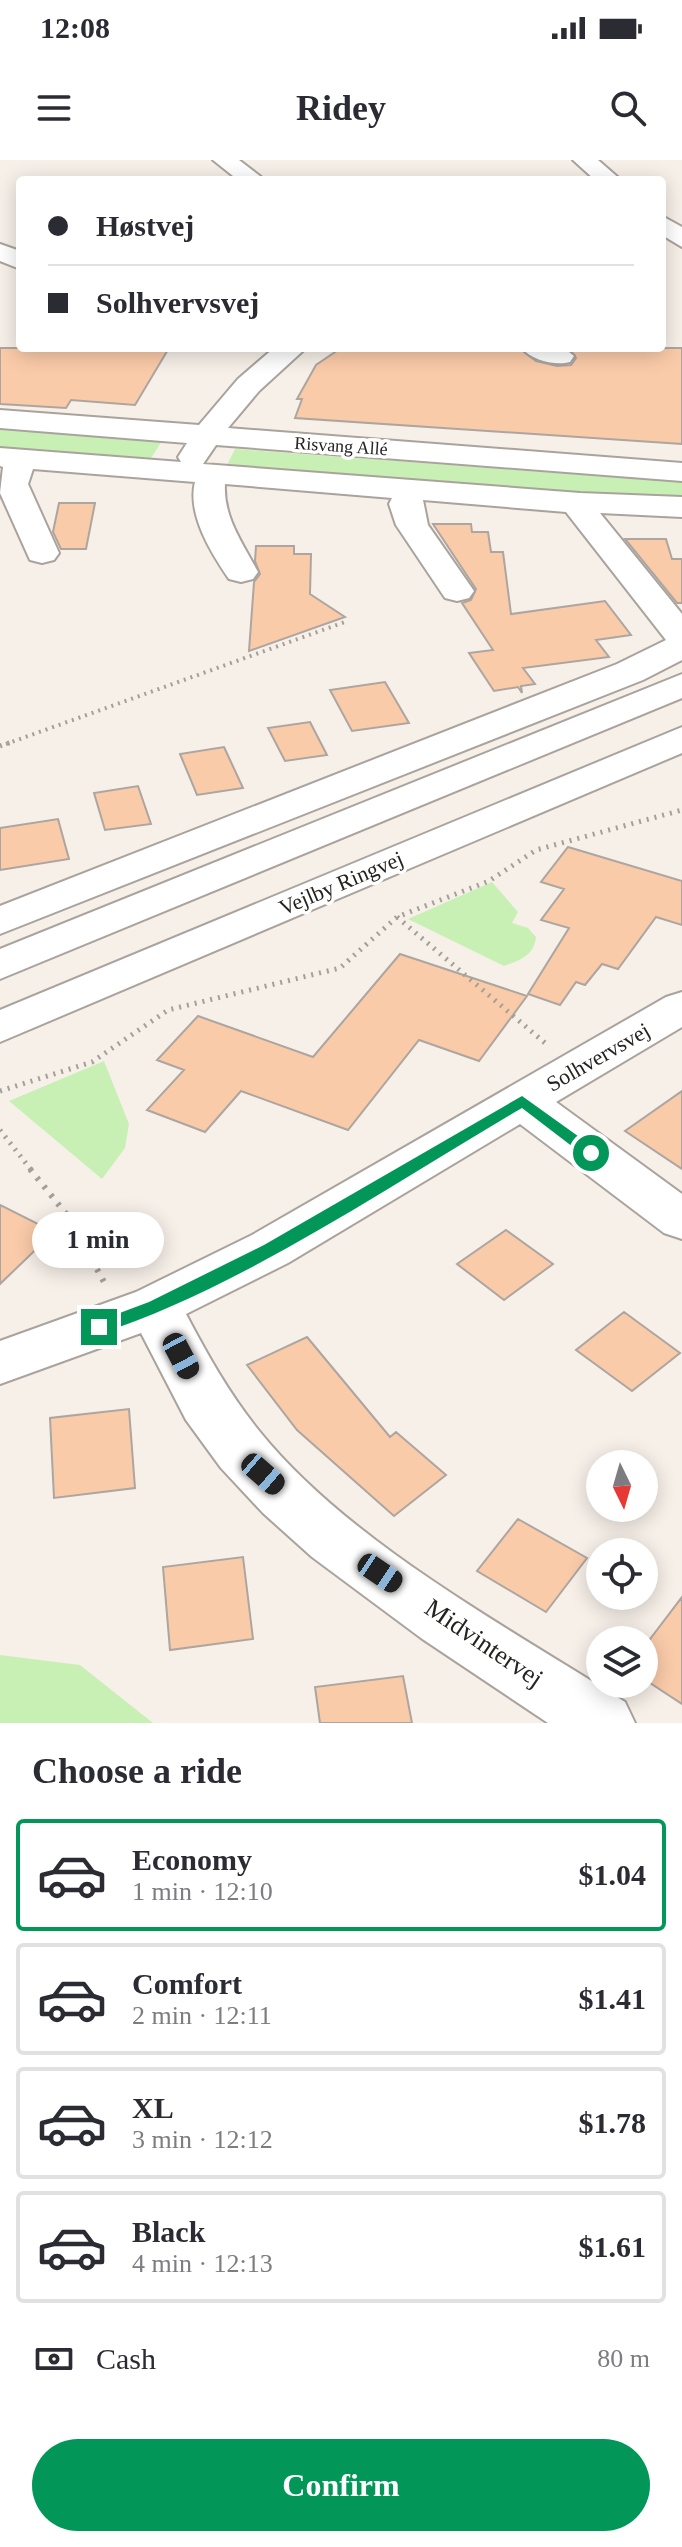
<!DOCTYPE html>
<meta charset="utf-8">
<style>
:root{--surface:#fff;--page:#f2f2f3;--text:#2b2b33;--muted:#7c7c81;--line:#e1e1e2;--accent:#029759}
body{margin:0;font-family:"Times New Roman",serif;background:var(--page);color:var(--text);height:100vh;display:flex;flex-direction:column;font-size:30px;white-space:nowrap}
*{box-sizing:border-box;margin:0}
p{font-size:26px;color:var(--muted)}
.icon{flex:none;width:44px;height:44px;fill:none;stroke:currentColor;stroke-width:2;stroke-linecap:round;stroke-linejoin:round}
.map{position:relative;height:1563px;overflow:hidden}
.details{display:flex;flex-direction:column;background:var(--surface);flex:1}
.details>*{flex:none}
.top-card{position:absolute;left:16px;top:16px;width:650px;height:176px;border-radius:8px;box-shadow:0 4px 20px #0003;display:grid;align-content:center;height:176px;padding:0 32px;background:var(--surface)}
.needle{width:52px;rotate:175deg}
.controls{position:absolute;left:586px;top:1290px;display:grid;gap:16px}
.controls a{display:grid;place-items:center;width:72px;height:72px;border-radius:50%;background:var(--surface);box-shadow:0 4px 20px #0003;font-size:40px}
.end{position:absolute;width:36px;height:36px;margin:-18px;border:10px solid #029759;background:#fff;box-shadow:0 0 0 4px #fff}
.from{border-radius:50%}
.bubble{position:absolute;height:56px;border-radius:28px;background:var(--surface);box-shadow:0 4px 20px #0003;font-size:26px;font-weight:700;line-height:56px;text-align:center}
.car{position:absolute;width:24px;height:48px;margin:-24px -12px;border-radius:10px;box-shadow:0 0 6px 2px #0007;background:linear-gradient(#222 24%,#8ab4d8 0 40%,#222 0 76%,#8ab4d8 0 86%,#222 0)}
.top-card b{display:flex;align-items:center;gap:28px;height:76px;font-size:30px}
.top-card b+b{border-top:2px solid var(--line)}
.top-card i{width:20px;height:20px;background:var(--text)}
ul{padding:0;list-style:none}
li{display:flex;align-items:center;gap:24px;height:112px;margin:0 16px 12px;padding:0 16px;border:4px solid var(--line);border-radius:8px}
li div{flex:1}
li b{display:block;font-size:30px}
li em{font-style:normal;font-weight:700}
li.selected{border-color:var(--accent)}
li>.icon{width:72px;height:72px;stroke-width:1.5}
h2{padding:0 32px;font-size:36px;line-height:96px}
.pay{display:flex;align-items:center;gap:20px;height:88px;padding:0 32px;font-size:30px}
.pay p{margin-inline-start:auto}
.primary-button{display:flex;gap:16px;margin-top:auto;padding:16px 32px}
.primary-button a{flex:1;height:92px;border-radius:48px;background:var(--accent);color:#fff;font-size:32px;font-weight:700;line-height:92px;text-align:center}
.status{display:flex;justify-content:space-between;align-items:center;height:56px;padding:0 40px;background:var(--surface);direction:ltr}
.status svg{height:22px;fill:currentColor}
header{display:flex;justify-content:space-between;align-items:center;height:104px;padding:0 32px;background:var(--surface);font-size:36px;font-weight:700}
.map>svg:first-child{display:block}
</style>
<div class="status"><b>12:08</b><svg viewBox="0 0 49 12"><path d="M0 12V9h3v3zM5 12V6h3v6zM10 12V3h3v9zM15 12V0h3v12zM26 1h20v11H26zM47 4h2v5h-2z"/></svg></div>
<header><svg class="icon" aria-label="menu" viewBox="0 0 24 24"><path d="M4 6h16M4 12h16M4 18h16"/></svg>Ridey<svg class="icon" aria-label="search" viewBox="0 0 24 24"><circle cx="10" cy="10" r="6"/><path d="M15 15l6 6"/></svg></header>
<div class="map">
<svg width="682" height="1563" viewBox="0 0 682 1563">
<rect width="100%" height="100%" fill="#f7f0e9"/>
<path fill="#c8f0b5" d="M0,268l162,13 -11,17 -151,-11z
M235,289l447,33v18l-456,-33z
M492,722l26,30 -6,11 16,5 8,9c-2,19 -16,23 -32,29l-96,-47z
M104,901l25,63 -4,24 -23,31 -93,-78z
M0,1495l80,10 73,58h-153z"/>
<path fill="#facba9" stroke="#ada5a0" stroke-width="2" d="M0,188h169l-34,57 -64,-5 -5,8 -66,-4z
M341,188h178l17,13 21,5 14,-1 5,-7 -7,-10h113v96l-387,-26 7,-19h-5l19,-34z
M59,343h36l-9,46h-25l-8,-17z
M433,364h38l1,8h16l3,20h12l8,62 94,-13 26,34 -35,5 13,17 -86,11 12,16 -14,2 1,7 -4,-6 -24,4 -25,-38 24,-3 -31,-47 9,-3 5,-11z
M625,379h41l6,20h10v44h-5z
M256,386h38v8h17l-1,40 35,23 -96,34 5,-69 6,-8 -5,-13z
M385,522l24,41 -57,8 -22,-41z
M310,562l17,33 -42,6 -17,-33z
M224,587l19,41 -46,7 -17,-41z
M138,626l13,38 -46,6 -11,-37z
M58,659l11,40 -69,11v-42z
M568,687l114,34v44l-26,-8 -38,52 -16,-5 -17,21 -9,-3 -16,23 -32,-11 41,-66 -28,-8 23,-31 -23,-7z
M400,794l127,42 -48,65 -60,-21 -71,90 -107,-39 -36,41 -58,-22 37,-40 -27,-10 41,-44 115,41z
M682,931v78l-57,-38z
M0,1045l54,27 -54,52z
M506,1070l47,34 -49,36 -47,-36z
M624,1152l56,41 -48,38 -56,-41z
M307,1177l83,100 6,-5 50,43 -52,41 -97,-86 -50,-65z
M129,1249l6,79 -81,10 -4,-80z
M518,1359l69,39 -41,54 -69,-41z
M243,1397l10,82 -83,11 -7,-83z
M682,1437v107l-38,-25v-32z
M403,1516l9,47h-92l-5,-36z"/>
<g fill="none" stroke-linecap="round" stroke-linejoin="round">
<defs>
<path id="minor" d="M213,0h26l26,20h-27z
M573,0h25l23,20h-26z
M662,56l20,11v20l-20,-12z
M0,84l20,7v18l-20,-8z
M274,188h32l-47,43 -31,37 454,35v18l-466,-36 -13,19 377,29 102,4v20l-82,-4 82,101v46l-39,20 -643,254v-28l617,-242 49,-24 -100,-128 -143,-12 5,25 46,66 -5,7 -12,3 -12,-3 -49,-73 -7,-21 3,-6 -167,-14c-2,33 18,60 33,88l-5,7 -12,3 -12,-3c-18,-26 -42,-65 -34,-97l-162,-13 -5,15 31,69 -5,7 -12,3 -12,-3 -30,-67 3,-26 -3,-1v-18l181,14 -3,-5 9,-14 -187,-15v-18l199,15 39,-46z
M522,188h42l10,8 -4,6c-15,4 -39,-2 -48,-14z
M682,832v35l-126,75 126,92v45l-18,-6 -144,-109 -232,139 -102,51c22,42 44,81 74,118 89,110 246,194 365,270l10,21h-87l-127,-85 -109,-81 -49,-44 -42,-45 -35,-48 -45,-87 -141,51v-43l136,-49 116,-57 414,-238z"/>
<path id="major" d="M682,514v24l-682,281v-30z
M682,567v26l-682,289v-32z"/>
</defs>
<use href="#minor" stroke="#aaa39d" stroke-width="4"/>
<use href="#major" stroke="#aaa39d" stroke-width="4"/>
<path stroke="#a49f99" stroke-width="4" stroke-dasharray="2 5" stroke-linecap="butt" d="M6,584l339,-122"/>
<path stroke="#a49f99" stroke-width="5" stroke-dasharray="2 6" stroke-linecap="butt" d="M0,586l12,-4
M397,757l148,126
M0,931l92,-29 76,-52 172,-42 57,-51 92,-36 47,-31 146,-40
M0,970l32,41"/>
<path stroke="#a49f99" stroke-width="6" stroke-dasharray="3 8" stroke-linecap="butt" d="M30,1009l37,46 37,67"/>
<use href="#minor" fill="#fff" fill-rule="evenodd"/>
<use href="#major" fill="#fff" fill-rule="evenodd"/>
</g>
<path fill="#029759" d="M522,936l74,53v8h-10l-64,-49c-130,76 -281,180 -423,226l-8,-7 2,-4 56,-21 115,-57z"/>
<g text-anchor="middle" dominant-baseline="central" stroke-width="7" stroke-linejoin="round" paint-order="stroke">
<g font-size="18" fill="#252320" stroke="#fff">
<text transform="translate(341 286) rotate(4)">Risvang Allé</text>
</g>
<g font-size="22" fill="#252320" stroke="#fff">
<text transform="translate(341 723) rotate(-23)">Vejlby Ringvej</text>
<text transform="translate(598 897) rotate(-30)">Solhvervsvej</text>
</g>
<g font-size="26" fill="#252320" stroke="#fff">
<text transform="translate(484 1483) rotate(34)">Midvintervej</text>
</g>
</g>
</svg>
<div class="controls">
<a><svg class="needle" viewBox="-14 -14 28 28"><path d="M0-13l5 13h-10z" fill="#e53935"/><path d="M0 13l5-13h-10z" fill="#7c7c81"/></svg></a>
<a><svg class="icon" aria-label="locate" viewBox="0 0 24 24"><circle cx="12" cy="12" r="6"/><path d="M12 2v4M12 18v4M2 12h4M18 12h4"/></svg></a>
<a><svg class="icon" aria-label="layers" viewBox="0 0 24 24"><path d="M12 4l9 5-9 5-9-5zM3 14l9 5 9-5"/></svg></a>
</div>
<i class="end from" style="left:591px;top:993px"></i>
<i class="end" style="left:99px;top:1167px"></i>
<div class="bubble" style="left:32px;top:1052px;width:132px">1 min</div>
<i class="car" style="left:181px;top:1196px;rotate:152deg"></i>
<i class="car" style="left:263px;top:1314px;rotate:131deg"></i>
<i class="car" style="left:380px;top:1413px;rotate:124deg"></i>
<div class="top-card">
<b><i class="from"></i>Høstvej</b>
<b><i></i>Solhvervsvej</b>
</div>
</div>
<section class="details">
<h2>Choose a ride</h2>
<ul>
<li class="selected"><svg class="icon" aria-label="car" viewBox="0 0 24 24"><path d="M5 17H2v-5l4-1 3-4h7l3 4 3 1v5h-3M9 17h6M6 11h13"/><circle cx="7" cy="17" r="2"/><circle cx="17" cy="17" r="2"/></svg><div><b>Economy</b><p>1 min · 12:10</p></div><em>$1.04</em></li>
<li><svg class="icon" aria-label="car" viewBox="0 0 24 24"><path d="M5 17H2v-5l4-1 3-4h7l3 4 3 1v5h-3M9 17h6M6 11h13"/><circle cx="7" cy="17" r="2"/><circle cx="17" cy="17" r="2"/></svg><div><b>Comfort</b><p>2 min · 12:11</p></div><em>$1.41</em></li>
<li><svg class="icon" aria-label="car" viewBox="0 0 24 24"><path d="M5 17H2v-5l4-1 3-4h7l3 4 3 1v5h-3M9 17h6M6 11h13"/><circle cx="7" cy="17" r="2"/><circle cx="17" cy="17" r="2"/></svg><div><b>XL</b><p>3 min · 12:12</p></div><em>$1.78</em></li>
<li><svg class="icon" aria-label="car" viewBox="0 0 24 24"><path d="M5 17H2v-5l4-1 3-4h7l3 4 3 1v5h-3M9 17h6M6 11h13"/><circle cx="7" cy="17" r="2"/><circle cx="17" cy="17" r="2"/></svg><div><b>Black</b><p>4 min · 12:13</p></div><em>$1.61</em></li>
</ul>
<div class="pay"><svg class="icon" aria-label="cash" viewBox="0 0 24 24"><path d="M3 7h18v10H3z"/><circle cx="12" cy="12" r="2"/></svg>Cash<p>80 m</p></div>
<div class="primary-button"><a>Confirm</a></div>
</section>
